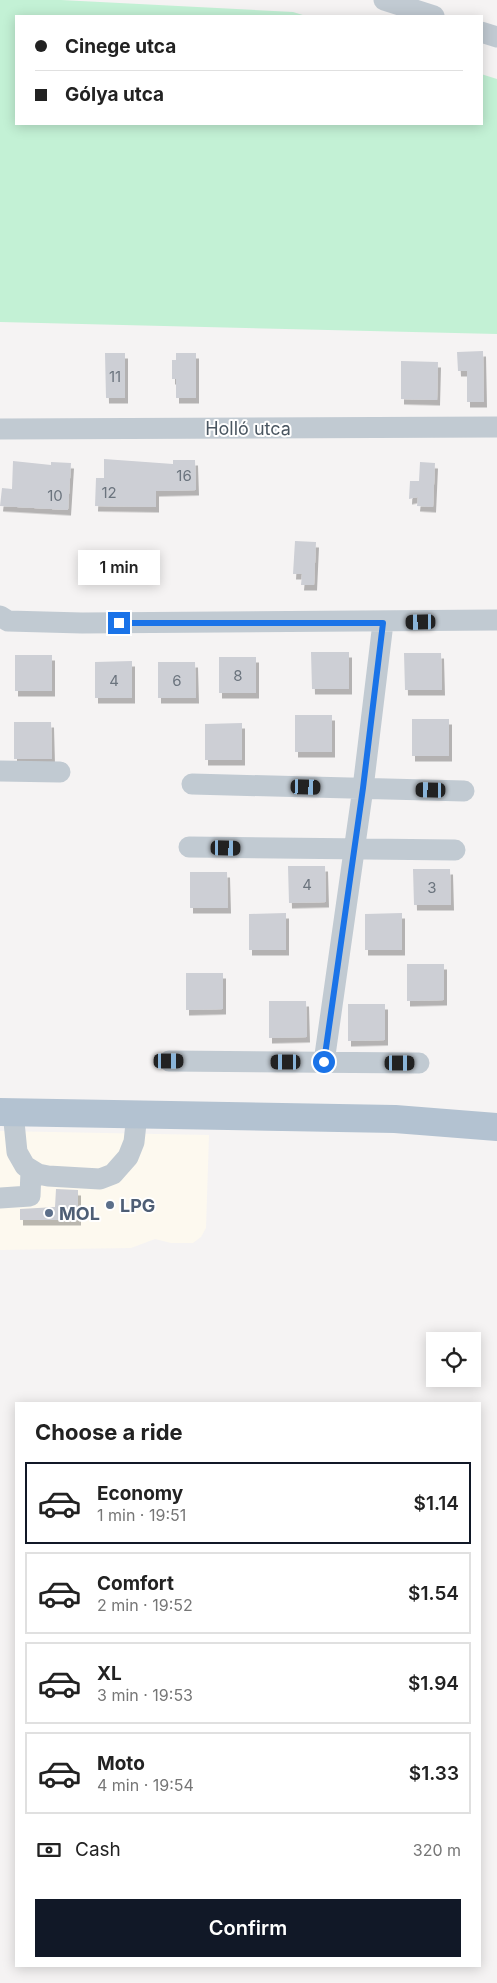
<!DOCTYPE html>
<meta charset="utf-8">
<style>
:root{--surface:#fff;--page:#f6f6f6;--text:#222;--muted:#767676;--line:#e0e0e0;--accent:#111827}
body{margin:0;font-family:Inter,sans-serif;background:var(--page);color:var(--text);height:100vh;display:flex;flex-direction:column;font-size:19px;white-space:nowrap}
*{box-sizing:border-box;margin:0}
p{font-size:16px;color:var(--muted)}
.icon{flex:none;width:28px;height:28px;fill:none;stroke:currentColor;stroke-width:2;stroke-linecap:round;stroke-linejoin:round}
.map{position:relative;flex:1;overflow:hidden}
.panel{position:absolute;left:15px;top:1402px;width:466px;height:565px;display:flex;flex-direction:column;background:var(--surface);border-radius:0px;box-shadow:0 2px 12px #0003}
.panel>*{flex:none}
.hud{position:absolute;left:15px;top:15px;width:468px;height:110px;border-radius:0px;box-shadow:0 2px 12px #0003;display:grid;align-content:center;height:110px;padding:0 20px;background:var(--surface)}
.buttons{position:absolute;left:426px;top:1332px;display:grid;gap:10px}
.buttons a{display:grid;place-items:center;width:55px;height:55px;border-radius:0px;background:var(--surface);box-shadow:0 2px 12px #0003;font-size:25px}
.end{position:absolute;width:22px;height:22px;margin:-11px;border:6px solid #1a73e8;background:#fff;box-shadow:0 0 0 2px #fff}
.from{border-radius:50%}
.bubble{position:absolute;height:35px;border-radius:0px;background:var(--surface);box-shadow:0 2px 12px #0003;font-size:16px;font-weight:600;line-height:35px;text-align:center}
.car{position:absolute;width:15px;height:30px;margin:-15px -8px;border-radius:6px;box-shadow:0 0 4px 1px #0007;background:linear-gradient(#222 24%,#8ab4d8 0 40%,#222 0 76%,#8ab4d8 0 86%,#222 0)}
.hud b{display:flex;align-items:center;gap:18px;height:48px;font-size:19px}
.hud b+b{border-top:1px solid var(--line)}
.hud i{width:12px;height:12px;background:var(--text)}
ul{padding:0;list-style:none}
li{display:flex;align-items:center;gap:15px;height:82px;margin:0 10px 8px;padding:0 10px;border:2px solid var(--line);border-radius:0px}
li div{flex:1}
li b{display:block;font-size:19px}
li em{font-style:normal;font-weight:600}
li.on{border-color:var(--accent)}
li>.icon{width:45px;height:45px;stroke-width:1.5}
h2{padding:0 20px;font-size:22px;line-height:60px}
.pay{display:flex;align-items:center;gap:12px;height:55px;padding:0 20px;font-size:19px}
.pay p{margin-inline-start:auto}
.cta{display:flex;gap:10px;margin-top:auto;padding:10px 20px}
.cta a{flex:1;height:58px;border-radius:0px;background:var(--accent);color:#fff;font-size:20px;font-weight:600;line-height:58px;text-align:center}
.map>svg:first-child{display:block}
</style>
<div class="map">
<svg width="497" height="1983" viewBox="0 0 497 1983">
<defs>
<filter id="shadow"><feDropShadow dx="3" dy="5.5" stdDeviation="0" flood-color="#0004"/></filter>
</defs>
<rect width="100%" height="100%" fill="#f5f3f3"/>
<path fill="#fdf9ef" d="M0,1131l209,4 -3,93 -5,9 -8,6h-22l-16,-4 -24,9 -131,2z"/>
<path fill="#c3f1d5" d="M0,0h61l232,12 13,4h-290v108h465v-50l16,5v255l-497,-12z"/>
<path fill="#cdcfd5" filter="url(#shadow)" d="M483,351l1,51h-17v-31h-9l-1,-19z
M105,353h20v45h-19z
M176,353h20v45h-20v-19h-4v-19h4z
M401,361l37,1 -1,38 -36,-1z
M104,459l69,5v-4h22l1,30 -40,1v16l-61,-1 1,-28h8z
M13,461l38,4v-3l20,1 -3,47 -68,-4 2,-18 10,1z
M420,462l15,1 -2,44 -16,-1 1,-9 -9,2 1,-18h9z
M295,541l21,1 -2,43h-13l1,-11h-9z
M311,652h38v37h-37z
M404,653h37l1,37h-37z
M15,655h37v36h-37z
M219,657h37v36h-37z
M132,661v37h-37v-36z
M158,662h37l1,36h-38z
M295,715h37v37h-37z
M412,719h37v37h-37z
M14,722h37l1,37h-38z
M242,723v37h-37v-36z
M288,866h37l1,36 -37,1z
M413,869h37l1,36h-37z
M190,872h37l1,36h-38z
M286,913v37h-37v-36z
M402,913v37h-37v-36z
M407,964h37v36l-37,1z
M186,973h37v36l-37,1z
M269,1001h37l1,36 -38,1z
M348,1004h37v36l-37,1z
M56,1189l22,1v30h-58v-11l35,-2z"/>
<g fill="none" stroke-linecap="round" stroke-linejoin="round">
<path stroke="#c1cad2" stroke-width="21" d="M384,0l50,16
M481,32l16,5
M0,429l497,-2
M0,616l8,5 74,2 415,-3
M0,771l60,1
M192,784l272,7
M189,847l266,3
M169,1061l250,2
M324,1062l39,-274 20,-165
M13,1112l4,40 8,14 13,8 10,2 52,3 13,-5 15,-17 6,-15 3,-28
M0,1198l30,-2 1,-25"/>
<path stroke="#b3c2d1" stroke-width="28" d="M0,1112l395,7 102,8"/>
</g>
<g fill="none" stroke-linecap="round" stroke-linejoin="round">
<path stroke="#1a73e8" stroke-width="6" d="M119,623h264l-20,165 -39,274"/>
</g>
<g fill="#5c6f8a" stroke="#fff" stroke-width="2">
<circle cx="110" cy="1205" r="5"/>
<circle cx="49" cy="1213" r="5"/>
</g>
<g text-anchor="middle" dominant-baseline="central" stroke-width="4" stroke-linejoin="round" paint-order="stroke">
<g font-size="15" fill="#6b747e">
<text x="115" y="376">11</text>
<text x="184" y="475">16</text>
<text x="109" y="492">12</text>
<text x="55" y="495">10</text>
<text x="238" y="675">8</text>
<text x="114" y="680">4</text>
<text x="177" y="680">6</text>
<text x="307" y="884">4</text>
<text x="432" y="887">3</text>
</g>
<g font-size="18" fill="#4a5661" stroke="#fff">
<text x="248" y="428">Holló utca</text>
</g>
<g font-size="18" font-weight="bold" fill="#4e5e75" stroke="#fff" text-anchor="start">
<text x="120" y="1205">LPG</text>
<text x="59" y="1213">MOL</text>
</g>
</g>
</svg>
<div class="buttons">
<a><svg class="icon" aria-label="locate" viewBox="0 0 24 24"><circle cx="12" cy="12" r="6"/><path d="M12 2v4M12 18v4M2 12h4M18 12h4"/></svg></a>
</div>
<i class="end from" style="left:324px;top:1062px"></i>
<i class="end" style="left:119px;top:623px"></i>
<div class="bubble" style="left:78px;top:550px;width:82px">1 min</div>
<i class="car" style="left:421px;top:622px;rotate:269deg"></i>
<i class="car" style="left:306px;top:787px;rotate:92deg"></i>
<i class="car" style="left:431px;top:790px;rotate:271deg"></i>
<i class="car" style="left:226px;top:848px;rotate:91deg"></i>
<i class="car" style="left:169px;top:1061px;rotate:90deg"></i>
<i class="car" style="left:286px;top:1062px;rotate:270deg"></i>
<i class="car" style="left:400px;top:1063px;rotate:90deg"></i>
<div class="hud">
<b><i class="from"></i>Cinege utca</b>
<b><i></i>Gólya utca</b>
</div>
<section class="panel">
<h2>Choose a ride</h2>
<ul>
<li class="on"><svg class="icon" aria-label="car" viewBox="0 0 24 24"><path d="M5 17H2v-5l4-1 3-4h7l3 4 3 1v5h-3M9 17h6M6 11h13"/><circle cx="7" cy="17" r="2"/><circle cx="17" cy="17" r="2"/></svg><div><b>Economy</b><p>1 min · 19:51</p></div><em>$1.14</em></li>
<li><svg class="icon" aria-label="car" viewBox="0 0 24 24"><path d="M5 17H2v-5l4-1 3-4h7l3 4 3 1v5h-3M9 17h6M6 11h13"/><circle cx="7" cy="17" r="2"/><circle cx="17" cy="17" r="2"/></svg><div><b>Comfort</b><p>2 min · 19:52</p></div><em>$1.54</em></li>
<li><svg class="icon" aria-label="car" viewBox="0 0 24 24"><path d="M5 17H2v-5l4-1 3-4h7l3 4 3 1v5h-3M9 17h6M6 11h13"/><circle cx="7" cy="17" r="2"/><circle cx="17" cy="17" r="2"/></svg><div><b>XL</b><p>3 min · 19:53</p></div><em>$1.94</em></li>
<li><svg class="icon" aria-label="car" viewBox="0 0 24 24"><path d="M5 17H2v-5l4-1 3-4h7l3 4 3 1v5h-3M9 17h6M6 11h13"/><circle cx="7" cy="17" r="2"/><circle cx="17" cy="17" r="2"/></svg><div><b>Moto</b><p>4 min · 19:54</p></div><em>$1.33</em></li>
</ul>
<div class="pay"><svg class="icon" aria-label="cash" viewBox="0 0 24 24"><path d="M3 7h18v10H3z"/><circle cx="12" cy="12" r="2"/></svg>Cash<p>320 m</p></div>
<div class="cta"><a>Confirm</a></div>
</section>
</div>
